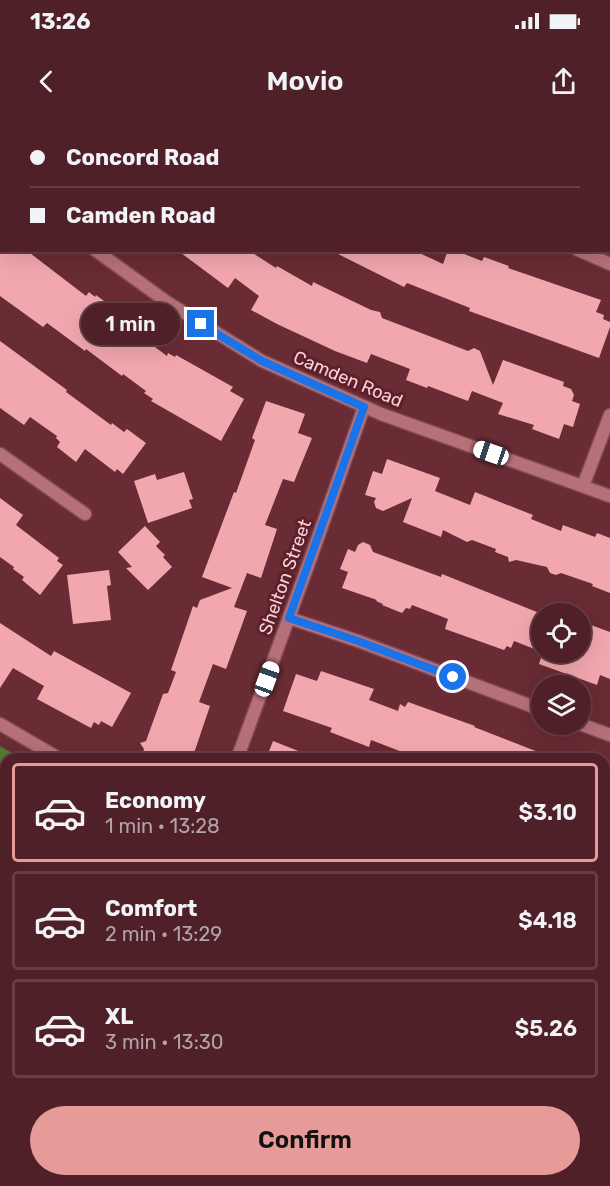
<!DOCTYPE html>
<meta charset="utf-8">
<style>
:root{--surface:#4f2027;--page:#592d33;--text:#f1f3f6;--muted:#b3a3a7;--line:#663e44;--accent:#e69b98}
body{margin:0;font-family:Rubik,sans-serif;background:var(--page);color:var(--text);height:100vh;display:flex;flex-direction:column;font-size:22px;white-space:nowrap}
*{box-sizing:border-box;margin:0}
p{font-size:20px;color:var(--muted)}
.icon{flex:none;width:33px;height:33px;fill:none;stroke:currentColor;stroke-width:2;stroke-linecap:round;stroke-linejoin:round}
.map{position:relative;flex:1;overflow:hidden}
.details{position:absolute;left:0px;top:633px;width:610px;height:434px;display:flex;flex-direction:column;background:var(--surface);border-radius:18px 18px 0 0;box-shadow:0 6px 24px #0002,0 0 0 2px var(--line)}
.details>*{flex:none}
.top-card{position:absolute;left:0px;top:0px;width:610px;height:132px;box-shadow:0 6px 24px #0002,0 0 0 2px var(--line);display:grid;align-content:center;height:132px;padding:0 30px;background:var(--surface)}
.buttons{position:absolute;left:531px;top:483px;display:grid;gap:12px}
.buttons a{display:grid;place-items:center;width:60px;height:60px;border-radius:50%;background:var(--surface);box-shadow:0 6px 24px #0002,0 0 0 2px var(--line);font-size:30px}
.end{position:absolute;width:27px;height:27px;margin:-14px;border:8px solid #1a73e8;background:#fff;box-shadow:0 0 0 3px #fff}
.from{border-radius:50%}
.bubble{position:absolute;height:42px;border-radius:21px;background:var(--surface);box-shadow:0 6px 24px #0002,0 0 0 2px var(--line);font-size:20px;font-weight:600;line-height:42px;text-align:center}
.car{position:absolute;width:18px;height:36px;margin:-18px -9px;border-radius:8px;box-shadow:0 0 4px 2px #0007;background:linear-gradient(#fff 24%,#345 0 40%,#fff 0 76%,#345 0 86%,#fff 0)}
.top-card b{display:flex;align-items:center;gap:21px;height:57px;font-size:22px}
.top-card b+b{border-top:2px solid var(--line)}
.top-card i{width:15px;height:15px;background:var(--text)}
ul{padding:10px 0 0;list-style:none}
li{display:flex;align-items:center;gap:18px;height:99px;margin:0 12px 9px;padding:0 18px;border:3px solid var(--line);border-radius:6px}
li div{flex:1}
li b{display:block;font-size:22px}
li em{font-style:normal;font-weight:600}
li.selected{border-color:var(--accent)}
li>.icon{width:54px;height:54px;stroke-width:1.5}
.primary-button{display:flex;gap:12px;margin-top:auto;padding:12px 30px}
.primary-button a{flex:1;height:69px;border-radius:36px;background:var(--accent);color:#111;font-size:24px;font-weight:600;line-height:69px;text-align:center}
.status{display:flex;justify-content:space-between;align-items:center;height:42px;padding:0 30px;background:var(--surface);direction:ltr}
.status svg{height:16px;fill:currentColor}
header{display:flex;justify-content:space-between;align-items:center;height:78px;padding:0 30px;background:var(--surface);font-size:27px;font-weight:600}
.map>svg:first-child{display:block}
</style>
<div class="status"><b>13:26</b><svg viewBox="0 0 49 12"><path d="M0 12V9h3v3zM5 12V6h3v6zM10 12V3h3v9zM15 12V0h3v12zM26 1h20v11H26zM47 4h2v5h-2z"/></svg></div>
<header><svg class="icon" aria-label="back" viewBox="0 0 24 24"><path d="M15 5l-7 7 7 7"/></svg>Movio<svg class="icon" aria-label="share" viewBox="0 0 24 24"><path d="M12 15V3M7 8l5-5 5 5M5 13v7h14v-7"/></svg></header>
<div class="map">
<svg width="610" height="1066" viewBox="0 0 610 1066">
<rect width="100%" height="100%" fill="#692b34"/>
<path fill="#537931" d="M0,626l22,13h-16v421l90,1v5h-96z"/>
<path fill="#f2a7af" d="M0,130h26l60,46 3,-4 6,5 1,-2 24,18 -4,5 51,38 1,-3 7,4 1,-2 57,32 -3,4 14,8 -23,42 -70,-40 2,-2 -9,-6 2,-2 -23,-17 -1,2 -36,-27 -1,2 -38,-28 -4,4 -43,-31z
M177,130h71l28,18 1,-2 35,20 1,-4 58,28 9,2 2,6 86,33 6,-3 6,3 13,34 10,-25 61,22 -1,4 8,3 3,6 -2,6 8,3 -7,23 -9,-3 -5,15 -27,-10 2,-4 -36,-11 5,-11 -31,-12 -4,10 -40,-15 -1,2 -21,-8 4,-11 -39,-15 -4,9 -32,-12 -58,-27 -26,-14 8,-14 -24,-18 -7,10z
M330,130h83l30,14 5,-14h6l28,11 2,-4 25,9 -1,2 93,32 -5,12 8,3 -1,4 7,3v5l-11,31 -130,-47 1,-3 -63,-25 -3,4z
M0,221l67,49 -1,2 45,33 1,-2 12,9 3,-3 19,14 -23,31 -6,-5 -2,3 -30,-23 -9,13 -19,-15 3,-5 -4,-4 1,-2 -27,-19 -6,8 -24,-17z
M266,281l39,13 -7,19 14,5 -18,44 -11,-3 -18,46 12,4 -16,49 -14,-5 -13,34 13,4 -21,58 -13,-5 -14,38 11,4 -18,53h-51l3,-10 -4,-6 6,-2 17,-47 5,-1 8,-21 -5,-2 22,-64 4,2 3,-8 32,-12 -30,-11 32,-85 2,1 19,-53 -3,-2z
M387,339l53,19 -5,13 35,14 5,-13 58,23 -2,4 30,12 2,-6 32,12 2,-4 13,5v55l-18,-7 1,-2 -32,-11 -5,2 -6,-2 -3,-6 -31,-7 -7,2 -1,-5 -13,-5 1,-3 -24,-9 -5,2 -24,-12 -2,7 -38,-15 9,-24 -29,13 -7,-3 -2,-6 2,-4 -11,-3 8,-24 9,3z
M184,352l9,27 -4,1 3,8 -44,15 -14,-42 21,-7 2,6z
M0,378l23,17 -7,10 43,33 -2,3 6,4 -23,30 -18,-15 2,-3 -11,-8 1,-2 -14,-10z
M145,406l15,16 -4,4 9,9 -2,2 9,10 -24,23 -22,-22 6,-1 -14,-15z
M363,422l7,3 3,7 68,25 1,-3 100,40v38l-28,-11 -3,7 -4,-2 -3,4 -59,-21 3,-10 -36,-14 -2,4 -4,-1 -4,5 -20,-8 1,-1 -7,-3 1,-1 -35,-12 6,-16 -8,-3 8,-20 7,3 3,-7z
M109,450l2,15 -4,1 4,34 -38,4 -6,-49z
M580,501l30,11v47l-10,-4 -3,10 -58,-21 4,-12h37z
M0,503l51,33 3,-5 77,42 -19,34 -11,-6 -2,4 -5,-3 -3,6 -54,-29 7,-13 -31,-18 -13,20z
M321,551l53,18 -5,11 29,11 2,-7 5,3 3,-5 67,24 -1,1 77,30v2h-117l-22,-8 -2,4 -39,-15 -2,7 -39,-15 2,-4 -49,-17 13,-37 21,7z
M273,621l43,17v1h-50z"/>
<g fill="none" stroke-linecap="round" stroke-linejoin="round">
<defs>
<path id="street" d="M295,0l2,2
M0,55l2,2
M95,130l72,52 95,59 119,53 229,82
M578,130l32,14
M0,334l85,60
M583,366l27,-71
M289,498l69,23 184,69
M0,604l60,35
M580,604l30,11
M237,639l72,-196 55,-156
M604,853l6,3
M498,1060l11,6
M119,1066v-6"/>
</defs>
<use href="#street" stroke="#804a54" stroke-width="15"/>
<path stroke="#ac797f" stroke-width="3" stroke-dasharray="3 4.5" stroke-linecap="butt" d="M0,686h6
M0,930l6,-1
M76,1060v6"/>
<use href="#street" stroke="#b67078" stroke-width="12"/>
</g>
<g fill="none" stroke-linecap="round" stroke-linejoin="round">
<path stroke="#1a73e8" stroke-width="8" d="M201,204l61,37 102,46 -75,211 69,23 95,36"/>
</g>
<g text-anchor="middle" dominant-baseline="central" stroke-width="6" stroke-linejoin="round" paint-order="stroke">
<g font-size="18" fill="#fad2d5" stroke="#5d202a">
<text transform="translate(348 259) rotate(23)">Camden Road</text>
<text transform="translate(285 457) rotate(-70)">Shelton Street</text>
</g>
</g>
</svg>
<div class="buttons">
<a><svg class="icon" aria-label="locate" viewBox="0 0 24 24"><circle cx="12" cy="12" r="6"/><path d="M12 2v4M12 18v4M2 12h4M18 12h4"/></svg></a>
<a><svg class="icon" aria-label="layers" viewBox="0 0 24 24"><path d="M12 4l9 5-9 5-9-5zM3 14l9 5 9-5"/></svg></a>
</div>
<i class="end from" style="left:453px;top:557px"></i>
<i class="end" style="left:201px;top:204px"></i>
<div class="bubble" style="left:81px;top:183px;width:99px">1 min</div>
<i class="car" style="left:491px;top:333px;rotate:289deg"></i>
<i class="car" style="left:267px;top:559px;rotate:20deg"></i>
<div class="top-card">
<b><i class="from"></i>Concord Road</b>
<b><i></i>Camden Road</b>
</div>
<section class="details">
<ul>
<li class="selected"><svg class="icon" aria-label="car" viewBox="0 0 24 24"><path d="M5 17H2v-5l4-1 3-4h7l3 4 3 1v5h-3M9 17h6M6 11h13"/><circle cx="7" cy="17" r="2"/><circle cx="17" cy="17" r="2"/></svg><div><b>Economy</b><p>1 min · 13:28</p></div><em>$3.10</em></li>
<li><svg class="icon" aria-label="car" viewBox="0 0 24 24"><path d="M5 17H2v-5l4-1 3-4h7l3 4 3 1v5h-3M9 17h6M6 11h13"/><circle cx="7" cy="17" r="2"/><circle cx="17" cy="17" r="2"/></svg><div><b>Comfort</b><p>2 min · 13:29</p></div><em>$4.18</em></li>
<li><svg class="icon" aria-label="car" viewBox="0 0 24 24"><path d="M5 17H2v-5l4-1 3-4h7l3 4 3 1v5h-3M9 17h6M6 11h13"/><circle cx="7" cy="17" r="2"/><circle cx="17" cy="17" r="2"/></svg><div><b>XL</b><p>3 min · 13:30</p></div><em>$5.26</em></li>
</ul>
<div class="primary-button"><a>Confirm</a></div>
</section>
</div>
